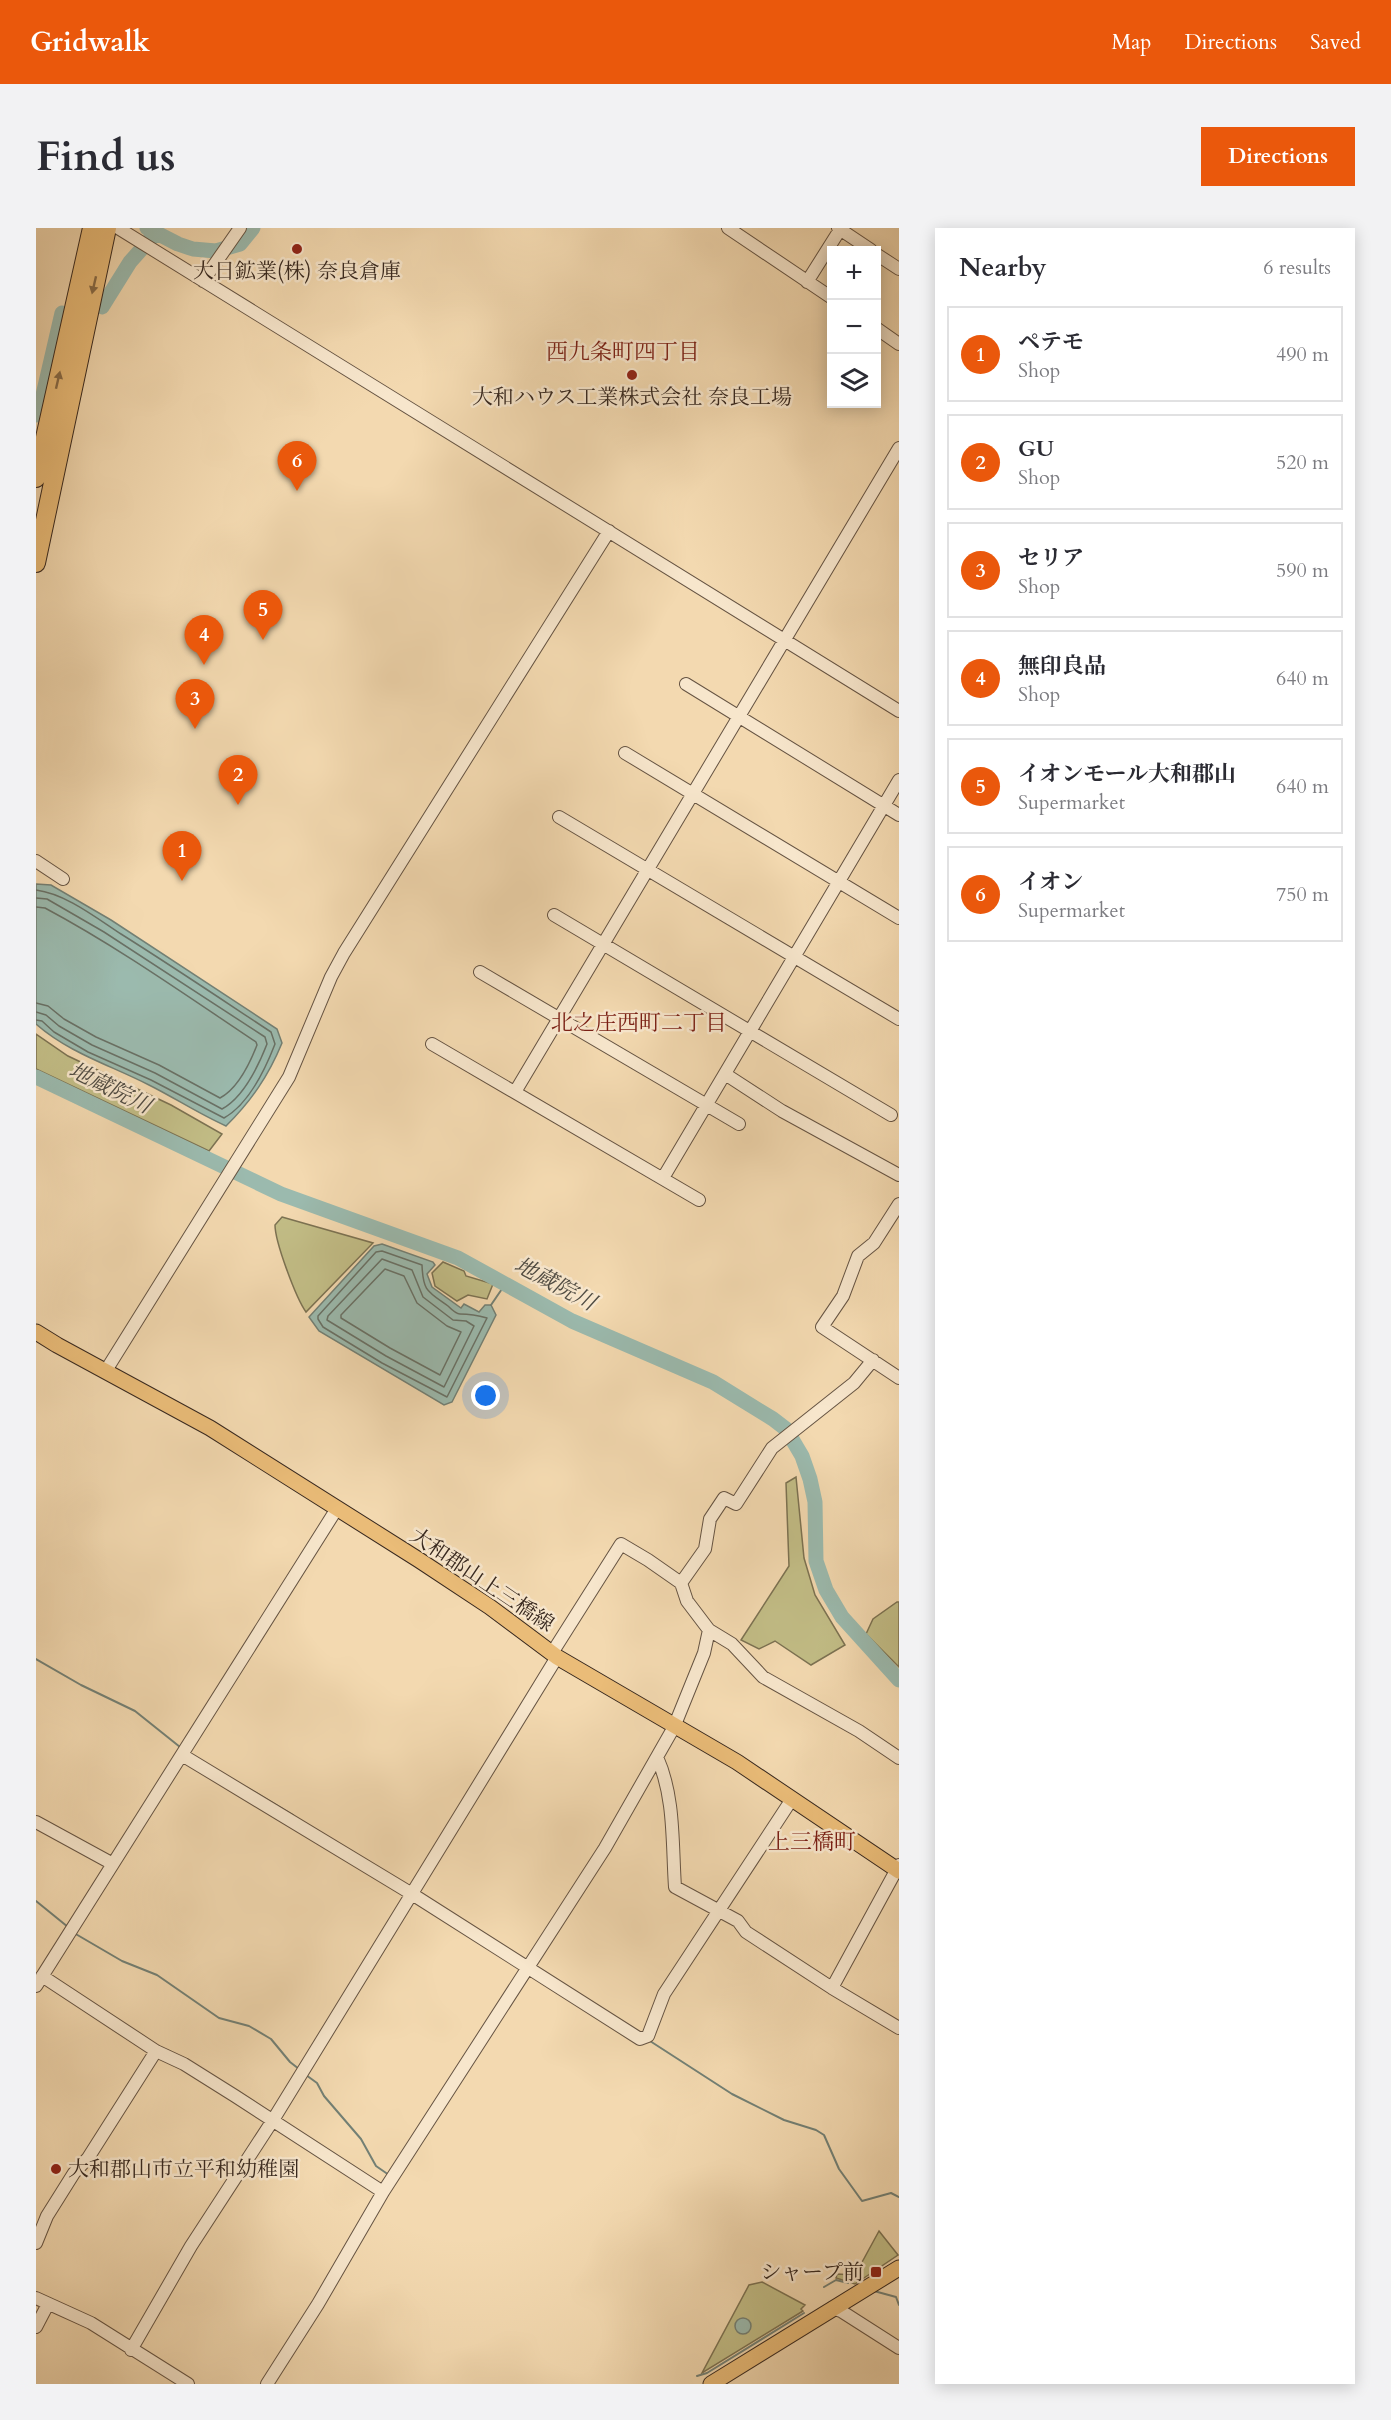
<!DOCTYPE html>
<meta charset="utf-8">
<style>
:root{--surface:#fff;--page:#f2f2f3;--text:#2b2b33;--muted:#7c7c81;--line:#e1e1e2;--accent:#ea580c}
body{margin:0;font-family:Cardo,"Noto Serif JP",serif;background:var(--page);color:var(--text)}
.controls{position:absolute;right:18px;top:18px;display:grid;overflow:hidden;border-radius:0px;box-shadow:0 3px 15px #0003}
.controls button{width:54px;height:54px;display:grid;place-items:center;padding:0;border:0;border-bottom:2px solid var(--line);background:var(--surface);color:var(--text);font:30px sans-serif}
.you{position:absolute;left:450px;top:1168px;width:21px;height:21px;margin:-15px;border:4px solid #fff;border-radius:50%;background:#1a73e8;box-shadow:0 0 0 9px #1a73e833}
.badge{display:grid;place-items:center;width:39px;height:39px;border-radius:50%;background:var(--accent);color:#fff;font-size:20px;font-weight:700}
.pin{position:absolute;translate:-50% -50px;filter:drop-shadow(0 2px 3px #0008)}
.pin::after{content:'';position:absolute;top:32px;width:21px;height:18px;background:inherit;clip-path:polygon(0 0,100% 0,50% 100%)}
.list{margin:0;padding:0;list-style:none}
h2{display:flex;justify-content:space-between;align-items:center;height:78px;margin:0;padding:0 24px;font-size:26px}
h2 small{font-size:20px;font-weight:400;color:var(--muted)}
.list li{display:grid;grid-template-columns:39px 1fr auto;gap:18px;align-items:center;box-sizing:border-box;height:96px;margin:0 12px 12px;padding:0 12px;border:2px solid var(--line);border-radius:0px}
.list b{display:block;font-size:22px;white-space:nowrap}
.list p{margin:0;font-size:20px;white-space:nowrap;color:var(--muted)}
.list em{font-size:20px;font-style:normal;color:var(--muted)}
.icon{flex:none;width:33px;height:33px;fill:none;stroke:currentColor;stroke-width:2;stroke-linecap:round;stroke-linejoin:round}
.map{position:relative;flex:none;width:863px;height:2156px;overflow:hidden;border-radius:0px}
header{display:flex;align-items:center;gap:36px;box-sizing:border-box;height:84px;padding:0 30px;background:var(--accent);color:#fff}
header strong{font-size:28px}
nav{display:flex;gap:33px;margin-inline-start:auto;font-size:21px}
.intro{display:flex;align-items:center;justify-content:space-between;box-sizing:border-box;height:144px;padding:0 36px}
h1{margin:0;font-size:42px}
.button{padding:15px 27px;border-radius:0px;background:var(--accent);color:#fff;font-size:21px;font-weight:700}
main{display:flex;gap:36px;padding:0 36px}
aside{flex:1;background:var(--surface);border-radius:0px;box-shadow:0 3px 15px #0003}
.map>svg:first-child{display:block}
.green{fill:#c2bd86;stroke:#7c7252;stroke-width:1.5}
.water{fill:#9bbaae;stroke:#738075;stroke-width:1.5}
.lines{fill:none;stroke-linecap:round;stroke-linejoin:round}
.shore{stroke:#697166;stroke-width:1.5}
.stream{stroke:#738075;stroke-width:2}
.river{stroke:#9bbaae;stroke-width:15}
.minor-casing{stroke:#665443;stroke-width:14}
.major-casing{stroke:#37281f;stroke-width:17}
.highway-casing{stroke:#37281f;stroke-width:20}
.minor{stroke:#f7e6cc;stroke-width:12}
.major{stroke:#eabc78;stroke-width:15}
.highway{stroke:#eabc78;stroke-width:18}
.oneway{fill:#886b47}
.poi-dot{fill:#8f2418;stroke:#f7e6cc;stroke-width:2}
.labels{text-anchor:middle;dominant-baseline:central;stroke-width:5;stroke-linejoin:round;paint-order:stroke}
.poi-label{font-size:21px;fill:#37281f;stroke:#f7e6cc}
.street-label{font-size:21px;fill:#37281f;stroke:#f7e6cc}
.neighbourhood-label{font-size:22px;fill:#7a1f14;stroke:#f7e6cc}
.water-label{font-size:22px;font-style:italic;fill:#504c43;stroke:#f7e6cc}
</style>
<header>
<strong>Gridwalk</strong>
<nav><a>Map</a><a>Directions</a><a>Saved</a></nav>
</header>
<div class="intro"><h1>Find us</h1><a class="button">Directions</a></div>
<main>
<div class="map">
<svg width="863" height="2156" viewBox="0 0 863 2156">
<rect width="100%" height="100%" fill="#f3d9b0"/>
<filter id="stains"><feTurbulence type="fractalNoise" baseFrequency=".00333" numOctaves="4"/><feColorMatrix values="0 0 0 0 .2 0 0 0 0 .09 0 0 0 0 .02 0 0 0 .5 -.17"/></filter>
<radialGradient id="worn" r=".72"><stop offset=".6" stop-color="#630" stop-opacity="0"/><stop offset="1" stop-color="#630" stop-opacity=".3"/></radialGradient>
<path class="green" d="M0,806l32,22 103,49 51,29 -13,17 -173,-82z
M246,989l91,26 -67,69c-10,-14 -31,-70 -31,-87z
M407,1034l21,9 2,5 27,8 -6,15 -19,-4 -11,6 -22,-15 -3,-13z
M760,1249l8,81 11,37 30,50 -34,20 -36,-24 -16,8 -18,-9 48,-74 -3,-83z
M861,1374h2v65l-33,-33 7,-15z
M843,2003l19,24 -43,29 -19,-6 1,-4 18,1z
M726,2054l43,23 -4,4 2,2 -101,62 47,-88z"/>
<path class="water" d="M0,656l15,1 60,35 166,109 5,14c-14,34 -31,58 -56,83 -27,-12 -51,-28 -77,-41 -39,-20 -80,-32 -113,-61z
M346,1016l51,18 2,3 -8,9 5,13 29,21 3,-4 15,8 6,-7h6l5,10 -44,87 -8,3 -125,-74 -10,-14 65,-71z
M699 2098a8 8 0 1 1 16 0a8 8 0 1 1-16 0Z"/>
<g class="lines">
<path class="shore" d="M0,662c30,4 59,27 85,44 51,32 100,65 150,98l4,12c-10,26 -26,60 -51,74l-73,-38 -63,-28 -34,-20 -12,-11 -6,-1
M0,670l11,1 57,33 161,105 2,7c-9,23 -23,53 -45,65l-67,-36 -63,-28 -33,-19 -13,-11 -10,-3
M0,679l9,1c73,39 142,88 211,134l1,3c-7,18 -20,44 -37,53l-61,-33 -63,-28 -32,-18 -16,-13 -12,-3
M346,1023l40,14c1,26 5,26 26,41 3,3 8,8 12,8 7,0 20,2 27,4l-40,79 -65,-34 -59,-36 -5,-8v-3l58,-64z
M346,1031l30,11 11,27 30,23 13,1 8,5 -30,61 -58,-31 -59,-36 1,-4z
M349,1041l19,7 13,27 30,23 14,6 -21,43 -50,-27 -49,-30v-3z"/>
<path class="stream" d="M455,1077l15,-22
M0,1431l45,26 54,26 45,36
M210,1559l47,28
M0,1673l32,26
M38,1705l48,28 35,14 62,43 30,8 22,13 19,23 9,7
M614,1813l82,53 52,26 32,10 8,5 15,34 23,32 29,-8 8,4
M270,1847l11,8 7,13 37,43 15,27 13,9
M788,2059l12,-7 12,3
M838,2063l22,6 3,8
M661,2148l10,-3 97,-60"/>
<path class="river" d="M111,0l31,16 15,5 23,2 24,-7 13,-16
M66,79l28,-45 24,-27
M0,187l4,-7 22,-95
M0,849l245,117 177,64 114,63 141,61 60,37 13,10 16,27 8,23 5,23 1,59 10,29 16,27 57,63"/>
<g class="minor-casing">
<path id="minor" d="M82,0l781,483
M692,0l104,70
M802,0l33,22
M840,26l23,15
M167,53l37,-53
M771,54l34,-54
M840,100l23,16
M650,456l213,131
M589,525l274,165
M523,589l340,202
M0,633l27,18
M518,687l337,200
M444,744l259,152
M396,816l267,156
M689,846l57,37 117,64
M479,864l384,-644
M627,950l236,-398
M863,976l-25,39 -16,13 -15,40 -21,31 77,51
M69,1144l184,-295 42,-100 13,-24 265,-422
M645,1355l24,-34 5,-30 14,-21 12,6 36,-56 82,-65 19,-23
M516,1425l69,-109 27,16 33,23 6,18 22,29 23,14 31,33 96,54 40,27
M146,1527l230,139 228,145 8,-3 16,-42 128,-195
M621,1529c18,40 15,87 18,130l63,34 8,11 86,56 67,40
M0,1594l77,42
M6,1748l114,75 28,13 51,32 148,96
M0,1758l300,-476
M796,1760l67,-123
M0,2015l11,-27 27,-43 14,-15 68,-107
M0,2070l55,25 97,61
M796,2080l9,3 58,37
M0,2099l12,-23
M95,2122l60,-104 82,-126 284,-463
M231,2156l51,-80 65,-112 222,-344 69,-121 30,-74 5,-23"/>
</g>
<g class="major-casing">
<path id="major" d="M0,1104l21,13 153,83 209,132 71,47 67,50 180,105 162,109
M675,2156l188,-116"/>
</g>
<g class="highway-casing">
<path id="highway" d="M0,250l56,-250
M0,335l71,-335"/>
</g>
<use href="#minor" class="minor"/>
<use href="#major" class="major"/>
<use href="#highway" class="highway"/>
</g>
<defs><path id="oneway-solid" d="M-6-.8H1V-3.2L6.5 0L1 3.2V.8H-6Z" transform="scale(1.5)"/></defs>
<g class="oneway">
<use href="#oneway-solid" transform="translate(58 57) rotate(103)"/>
<use href="#oneway-solid" transform="translate(22 152) rotate(-77)"/>
</g>
<g class="poi-dot">
<circle cx="261" cy="21" r="6"/>
<circle cx="596" cy="147" r="6"/>
<circle cx="20" cy="1941" r="6"/>
<rect x="834" y="2038" width="12" height="12" rx="3"/>
</g>
<g class="labels">
<g class="poi-label">
<text x="261" y="43">大日鉱業(株) 奈良倉庫</text>
<text x="596" y="169">大和ハウス工業株式会社 奈良工場</text>
<text x="32" y="1941" text-anchor="start">大和郡山市立平和幼稚園</text>
<text x="828" y="2044" text-anchor="end">シャープ前</text>
</g>
<g class="street-label">
<text transform="translate(446 1352) rotate(34)">大和郡山上三橋線</text>
</g>
<g class="neighbourhood-label">
<text x="587" y="124">西九条町四丁目</text>
<text x="603" y="795">北之庄西町二丁目</text>
<text x="776" y="1614">上三橋町</text>
</g>
<g class="water-label">
<text transform="translate(74 860) rotate(26)">地蔵院川</text>
<text transform="translate(519 1056) rotate(28)">地蔵院川</text>
</g>
</g>
<rect width="100%" height="100%" filter="url(#stains)"/>
<rect width="100%" height="100%" fill="url(#worn)"/>
</svg>
<div class="controls">
<button>+</button>
<button>−</button>
<button><svg class="icon" aria-label="layers" viewBox="0 0 24 24"><path d="M12 4l9 5-9 5-9-5zM3 14l9 5 9-5"/></svg></button>
</div>
<div class="you"></div>
<div class="pin badge" style="left:146px;top:653px">1</div>
<div class="pin badge" style="left:202px;top:577px">2</div>
<div class="pin badge" style="left:159px;top:501px">3</div>
<div class="pin badge" style="left:168px;top:437px">4</div>
<div class="pin badge" style="left:227px;top:412px">5</div>
<div class="pin badge" style="left:261px;top:263px">6</div>
</div>
<aside>
<h2>Nearby<small>6 results</small></h2>
<ul class="list">
<li><span class="badge">1</span><div><b>ペテモ</b><p>Shop</p></div><em>490 m</em></li>
<li><span class="badge">2</span><div><b>GU</b><p>Shop</p></div><em>520 m</em></li>
<li><span class="badge">3</span><div><b>セリア</b><p>Shop</p></div><em>590 m</em></li>
<li><span class="badge">4</span><div><b>無印良品</b><p>Shop</p></div><em>640 m</em></li>
<li><span class="badge">5</span><div><b>イオンモール大和郡山</b><p>Supermarket</p></div><em>640 m</em></li>
<li><span class="badge">6</span><div><b>イオン</b><p>Supermarket</p></div><em>750 m</em></li>
</ul>
</aside>
</main>
